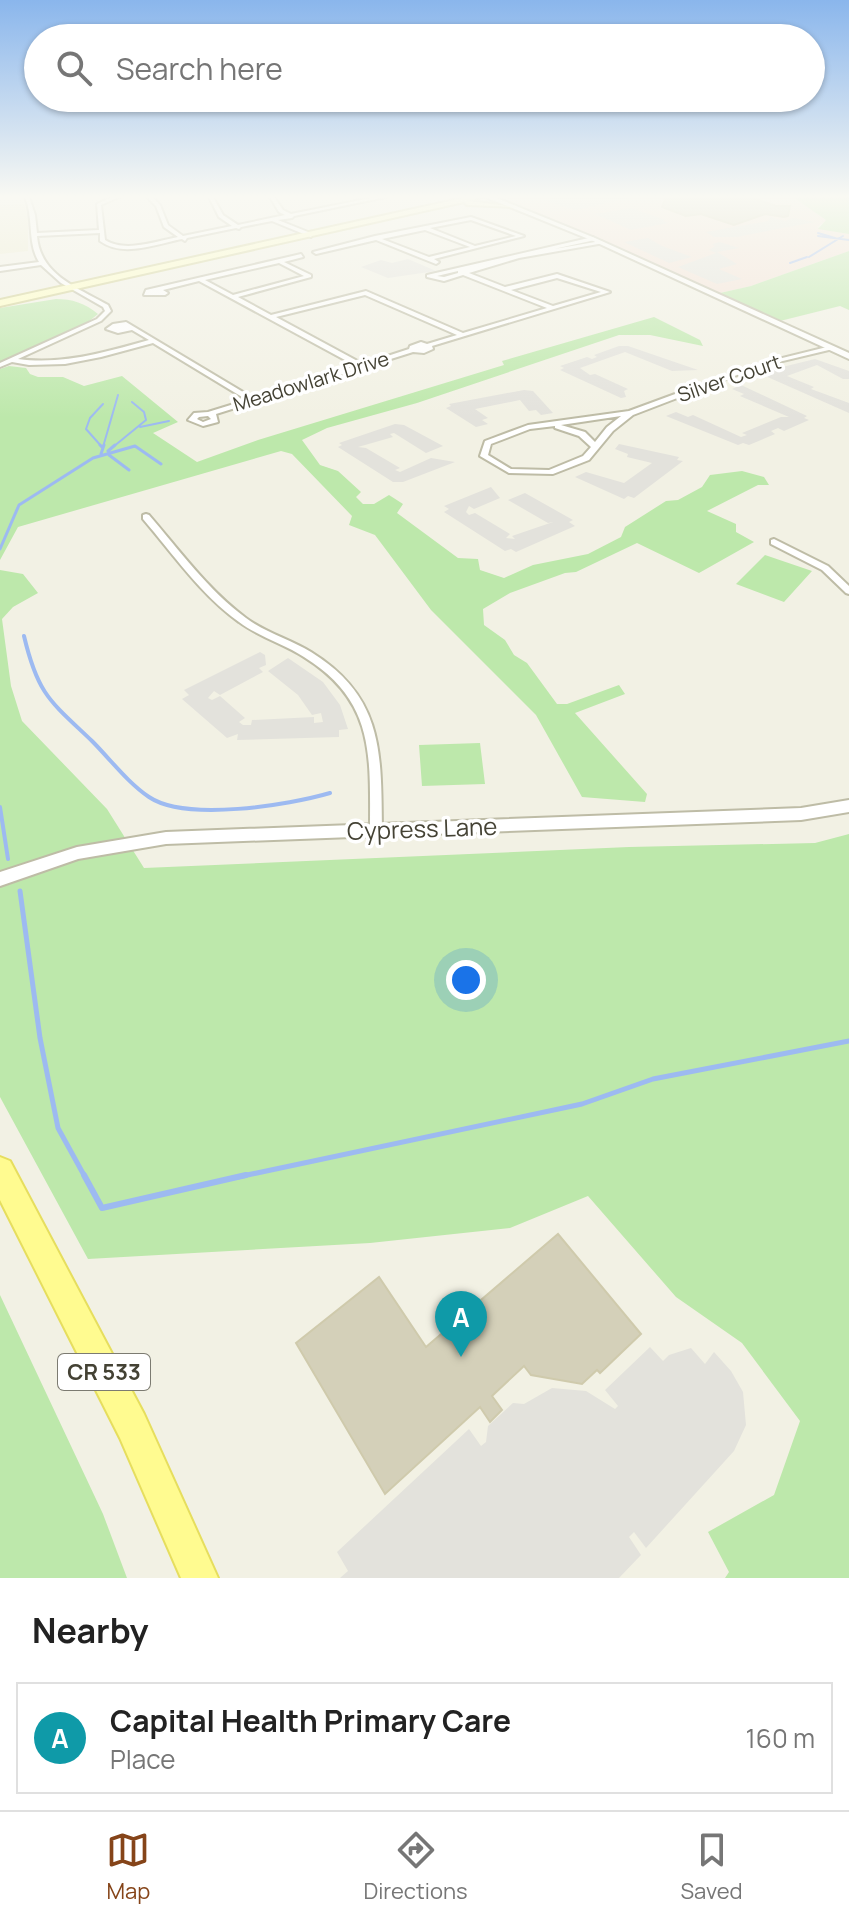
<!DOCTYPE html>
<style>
:root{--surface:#fff;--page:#f2f2f2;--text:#222;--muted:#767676;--line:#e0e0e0;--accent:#854419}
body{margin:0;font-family:Manrope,sans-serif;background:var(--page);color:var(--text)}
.you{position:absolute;left:466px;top:980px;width:28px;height:28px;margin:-20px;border:6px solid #fff;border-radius:50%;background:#1a73e8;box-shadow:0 0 0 12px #1a73e833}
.badge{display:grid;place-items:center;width:52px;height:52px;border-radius:50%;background:var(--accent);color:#fff;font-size:26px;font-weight:700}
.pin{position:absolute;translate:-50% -66px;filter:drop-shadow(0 2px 4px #0008)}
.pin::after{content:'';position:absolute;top:42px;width:28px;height:24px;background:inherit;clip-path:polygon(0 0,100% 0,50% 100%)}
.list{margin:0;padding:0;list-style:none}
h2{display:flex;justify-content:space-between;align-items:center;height:104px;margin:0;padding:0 32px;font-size:34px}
h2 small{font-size:26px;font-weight:400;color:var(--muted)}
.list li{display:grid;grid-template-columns:52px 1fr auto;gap:24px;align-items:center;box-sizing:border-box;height:112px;margin:0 16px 16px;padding:0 16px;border:2px solid var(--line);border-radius:0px}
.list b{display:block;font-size:30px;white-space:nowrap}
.list p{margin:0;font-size:26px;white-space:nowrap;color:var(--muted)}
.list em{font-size:26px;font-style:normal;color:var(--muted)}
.icon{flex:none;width:44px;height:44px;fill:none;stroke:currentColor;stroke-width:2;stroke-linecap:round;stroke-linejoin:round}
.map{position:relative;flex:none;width:849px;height:1578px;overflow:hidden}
.search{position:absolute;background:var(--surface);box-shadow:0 2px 6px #0004;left:24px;right:24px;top:24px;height:88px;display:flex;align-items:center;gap:20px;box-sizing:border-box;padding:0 28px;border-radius:44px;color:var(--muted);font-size:30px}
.sheet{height:232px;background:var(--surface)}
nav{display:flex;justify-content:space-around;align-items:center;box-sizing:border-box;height:112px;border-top:2px solid var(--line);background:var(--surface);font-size:22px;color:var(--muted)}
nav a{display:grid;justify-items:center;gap:4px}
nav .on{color:var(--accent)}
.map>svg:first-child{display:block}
.education{fill:#ecebcd}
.medical{fill:#f4e1d6}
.green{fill:#bde8ab}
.parking{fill:#e3e2dc}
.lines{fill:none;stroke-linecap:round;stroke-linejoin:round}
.stream-far4{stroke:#9dbaf1;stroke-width:2}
.stream-far3{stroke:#9dbaf1;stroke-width:3}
.stream-far2{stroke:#9dbaf1;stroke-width:4}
.stream-far1{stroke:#9dbaf1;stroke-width:5}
.stream{stroke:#9dbaf1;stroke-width:6}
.building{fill:#d4d0b9;stroke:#cfcaac;stroke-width:2}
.minor-casing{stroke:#bebca6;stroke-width:4}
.tertiary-casing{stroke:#bebca6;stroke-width:4}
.secondary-casing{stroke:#d0cf90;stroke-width:4}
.primary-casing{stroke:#e6de5e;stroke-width:4}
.minor{fill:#fff;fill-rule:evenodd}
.tertiary{fill:#fff;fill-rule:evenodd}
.secondary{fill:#ffffc1;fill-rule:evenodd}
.primary{fill:#fffb90;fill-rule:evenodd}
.labels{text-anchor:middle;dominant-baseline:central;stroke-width:7;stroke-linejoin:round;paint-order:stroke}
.far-street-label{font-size:20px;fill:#444234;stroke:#fff}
.shield{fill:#fff;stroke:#7c7b71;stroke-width:2}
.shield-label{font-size:22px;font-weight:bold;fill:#444234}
.street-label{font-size:24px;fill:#444234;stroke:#fff}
</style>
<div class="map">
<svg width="849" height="1578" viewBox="0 0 849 1578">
<rect width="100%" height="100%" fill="#f2f1e4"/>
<path class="education" d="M24,204l4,15v32l-28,3v-49z"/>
<path class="medical" d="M509,197h284l34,23 -10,7 32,7v17l-98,35 -31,7 -206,-89 -6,-4z"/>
<path class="green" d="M793,197h56v37l-31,-5 8,-9z
M849,251v59l-9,-4 -60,15 -60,-28 31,-7z
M56,299c16,0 29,4 42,15l-10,8 -88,40v-54z
M654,317l46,23 3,6 -53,-11h-31l-202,68 -90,25 -25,12 18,25 18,6 23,21 -5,5 7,7h11l15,-9 14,9 -6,9 61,45 20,1 2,11 24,8 29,-13 55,-11 33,-17 4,-10 41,-26 12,-1 24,-13 8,-12 32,-4 22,6 5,8h-11l-51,26 29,13v8l18,10 -55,31 -62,-30 -61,29 -11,1 -55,20 -27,16 1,16 21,15 9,15 13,8 30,41h10l52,-19 6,9 -50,19 72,81 -2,8 -63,-5 -46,-82 -105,-105 -56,-75 -26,-10 3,-9 -60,-62 -11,-3 -263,76 -18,33v-191l9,-3 17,2 4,6 8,3h25l21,9 38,-10 56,46 -25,11 44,29 61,-22 246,-75 -2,-4z
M765,555l47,16 -28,31 -48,-18z
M0,570l23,4 15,19 -25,14 -11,12 9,67 11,35 85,88 37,59 485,-21 186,-4 34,-9v744h-124l4,-6 -21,-40 66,-37 26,-74 -58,-78 -66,-46 -88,-101 -78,32 -140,15 -282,16 -88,-162z
M480,743l5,41 -63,2 -3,-41z
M0,1295l103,219 24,64h-127z"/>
<path class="parking" d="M556,197h77l-57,13 -31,-9z
M632,208l33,12 -2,1 5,2 -37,7 -36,-16z
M770,217l15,4 8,-3 22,4 -79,15h-22l-8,-5 62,-11z
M648,238l14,8 30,11 -23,6 -45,-21z
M720,242l19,6 -22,4 20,12 -18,5 23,10 -25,5 -39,-17 38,-14 -7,-3 6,-4 -3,-2z
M408,259l28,12 -48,7 -27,-11 20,-7 11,3z
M619,346h9l70,24 -26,1 -47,-19 -45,16 10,7 5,-1 33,15 -4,2 2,6 -5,1 -61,-28 4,-2 -4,-2 27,-9 5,2 5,-2 -3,-2z
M815,359l34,12v8h-6l-26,-14 -30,11 27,11 -3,2 38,14v10l-86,-38 3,-1 -4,-2z
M741,385l66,31 -3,2 5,2 -25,11 -6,-3 -7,3 4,3 -26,11 -6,-2 -5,2 -72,-29 10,-4 12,5 5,-2 48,22 6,-2 -5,-2 39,-16h8l-49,-21 4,-2 -12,-5z
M524,390l9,1 20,22 -12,2 -5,-5 -7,1 -9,-11 -45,9 13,9 -6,2 6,4 -12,3 -30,-19 5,-2 -2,-2z
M395,424l9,1 39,21 -17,7 -32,-20 -4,1 3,3 -35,10 8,1 34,20 -5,2 5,2 31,-14 24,4 -52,20h-10l-55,-35 4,-2 -3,-2z
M619,444l60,13 -2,3 6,1 -49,37 -6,-2 -4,3 -49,-22 11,-5 38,11 28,-20 -25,-6 1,-3 -13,-5z
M491,487l9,11 -26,11 -5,-3 -3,6 3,3 6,-2 35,21 -4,4 9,1 -3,-3 41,-14 -5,1 -40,-23 17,-7 48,27 -4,2 6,4 -59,26 -5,-3 -6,2 -61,-39 5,-3 -5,-3z
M260,652l5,3 1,10 -7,3 4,4 -43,23 -6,-4 -6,7 4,2 8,-4 25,22 -6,4 4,3h8l1,-5 62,-3v6l9,-1 -2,-9 -9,2 -14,-20 -30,-24 20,-13 35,24 17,23 8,24 -9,1v7l-102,3 1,-6 -11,4 -45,-39 7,-4 -5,-5z
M650,1347l13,14 6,-6 22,-7 14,16 9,-12 17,19 12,21 3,33 -12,26 -88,97 -12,-16 -5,5 12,18 -22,23h-279l8,-7 -11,-19 132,-123 12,17 5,-4 2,-16 25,-23 11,1 28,-16 34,3 29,18 3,-3 -13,-16z"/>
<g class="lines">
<path class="stream-far4" d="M818,233l17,5
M818,236l31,4
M809,257l34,-21
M790,263l17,-6
M140,427l29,-6
M102,447l-16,-18 4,-11 13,-14
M103,447l15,-52
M113,447l33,-27 -2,-8 -12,-10
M132,447h4"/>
<path class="stream-far3" d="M100,445l3,3
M108,451l7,-6
M101,454l3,-9
M109,455l20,15
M0,549l19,-44 74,-47 42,-12 26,18"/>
<path class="stream-far2" d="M24,636c14,59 26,65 68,105 18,18 36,42 57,56 37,25 140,8 181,-4
M0,807l8,52"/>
<path class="stream-far1" d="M20,891l20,147 18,90 27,49
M238,1177l344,-73 71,-25 196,-38"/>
<path class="stream" d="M84,1175l18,33 144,-33"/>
</g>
<path class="building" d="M666,197h84l26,9h14l-2,10 -4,1 -19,-3 -31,11 -33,-11 -15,2 -24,-9z
M558,1234l83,100 -41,39 -3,-3 -15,14 -51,-9 -7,-9 -32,30 10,14 -12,12 -10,-15 -95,87 -89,-151 83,-66 47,70z"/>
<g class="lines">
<g class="minor-casing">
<path id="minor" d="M25,197h4l6,18 2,18 62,-3 -2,-26 15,-7h7l-18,8 4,35c21,13 51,1 73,-3l-14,-10 -8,-21 -9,-9h5l8,8 8,20 15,11 49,-10 -13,-9 -10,-20h4l10,18 15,10 47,-10 -6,-3 -9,-15h4l9,13 8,4 85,-17h10l-92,19 -2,2 -14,2 35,14 -2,3 -39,-16 -31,6 -2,2 -3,-1 -49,10 -2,3 -3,-2c-26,5 -59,19 -82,2v-8l-63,3c3,39 41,52 71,69l3,6 -10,10 -83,38c45,6 88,-7 131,-19l-17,-10 -14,3 -12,-4 7,-5 13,-2 127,76 103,-32 -157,-85 -36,9 5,3 -3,2h-21l2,-5 155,-36 2,3 -19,5 27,13v2l-73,20 33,18 95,-24 97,42 84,-25 -84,-33 -19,6 -17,-4v-2l166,-38 2,3 -41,9 47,-8 3,2 -85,15 -50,15 36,14 52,-13 53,18 -178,54 1,3 -9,4 -11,-1 -197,62 2,8 -15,4 -15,-6 6,-7 14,-1 39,-12 -94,-57 -52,14 -36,7 -36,1 -17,-3 -12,5v-4l97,-44 8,-8 -2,-4 -42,-24 -20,-18 -41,6v-4l39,-5c-12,-19 -5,-44 -14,-65zM279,263l25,13 -71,19 -28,-15zM458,271v2l-14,4 -7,-1zM557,278l44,14 -48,14 -42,-16zM365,295l92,40 -30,9 -6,-2 -11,4 -1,3 -46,15 -87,-47zM208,416l3,3 -8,3 -6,-3 2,-2z
M471,217l53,19 -90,23 5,3 -3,2 -60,-24 -60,14 -3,-2 62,-16zM471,220l45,16 -41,10 -45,-18zM425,230l45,17 -41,10 -47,-18z
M831,346l3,2 -1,1 -75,18 -125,48 -20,16 -24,29 -36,14 -44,-1 -29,-17 5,-15 43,-16 101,-14 125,-46zM621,416l-14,11 -12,15 -10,-10 -24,-7zM555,426v2l24,8 12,11 -8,9 -34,14 -38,-1 -23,-14 3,-11 39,-15z
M146,514l3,1c31,36 59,75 97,103 20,15 44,21 65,34 73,45 70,101 71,178l-2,3h-8l-2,-3c0,-75 5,-129 -66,-173 -20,-13 -45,-20 -65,-35 -38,-27 -66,-68 -96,-103v-4z
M774,539l54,27 21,20v8l-3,-1 -24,-23 -51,-26v-4z"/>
</g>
<g class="tertiary-casing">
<path id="tertiary" d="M485,197h9l101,41 254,115v6l-258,-119z
M849,800v12l-48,8 -635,24 -88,15 -78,27v-14l77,-25 89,-15 635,-24z"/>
</g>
<g class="secondary-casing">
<path id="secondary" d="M468,197h13l-12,4 46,6 -48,-2 -3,-3 -464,104v-6z"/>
</g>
<g class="primary-casing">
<path id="primary" d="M0,1157l10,4 134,253 74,164h-37l-61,-140 -120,-238z"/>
</g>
<use href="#minor" class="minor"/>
<use href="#tertiary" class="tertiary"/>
<use href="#secondary" class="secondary"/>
<use href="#primary" class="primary"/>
</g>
<linearGradient id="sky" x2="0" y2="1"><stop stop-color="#8ab6ec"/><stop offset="0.47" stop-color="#f9f9f3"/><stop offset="1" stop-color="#f9f9f3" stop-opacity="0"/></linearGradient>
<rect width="849" height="418" fill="url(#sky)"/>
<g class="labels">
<g class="far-street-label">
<text transform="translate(729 378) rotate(-19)">Silver Court</text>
<text transform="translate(311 381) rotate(-17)">Meadowlark Drive</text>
</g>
<rect class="shield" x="58" y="1354" width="92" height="36" rx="6"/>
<g class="shield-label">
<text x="104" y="1372">CR 533</text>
</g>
<g class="street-label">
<text transform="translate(422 828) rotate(-2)">Cypress Lane</text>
</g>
</g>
</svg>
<div class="you"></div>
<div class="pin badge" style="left:461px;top:1357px;background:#0f9aa8">A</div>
<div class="search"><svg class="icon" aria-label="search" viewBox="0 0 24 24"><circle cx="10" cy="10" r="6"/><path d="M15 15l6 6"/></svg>Search here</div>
</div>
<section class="sheet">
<h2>Nearby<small></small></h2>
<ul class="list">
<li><span class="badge" style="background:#0f9aa8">A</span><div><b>Capital Health Primary Care</b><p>Place</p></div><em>160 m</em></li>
</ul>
</section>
<nav>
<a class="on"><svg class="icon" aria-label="map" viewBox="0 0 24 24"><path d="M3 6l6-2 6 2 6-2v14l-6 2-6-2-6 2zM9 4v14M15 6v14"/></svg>Map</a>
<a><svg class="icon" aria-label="directions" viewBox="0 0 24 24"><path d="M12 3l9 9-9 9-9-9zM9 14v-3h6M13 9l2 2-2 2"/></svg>Directions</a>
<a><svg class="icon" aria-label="saved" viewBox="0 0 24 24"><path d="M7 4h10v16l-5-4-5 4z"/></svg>Saved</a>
</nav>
